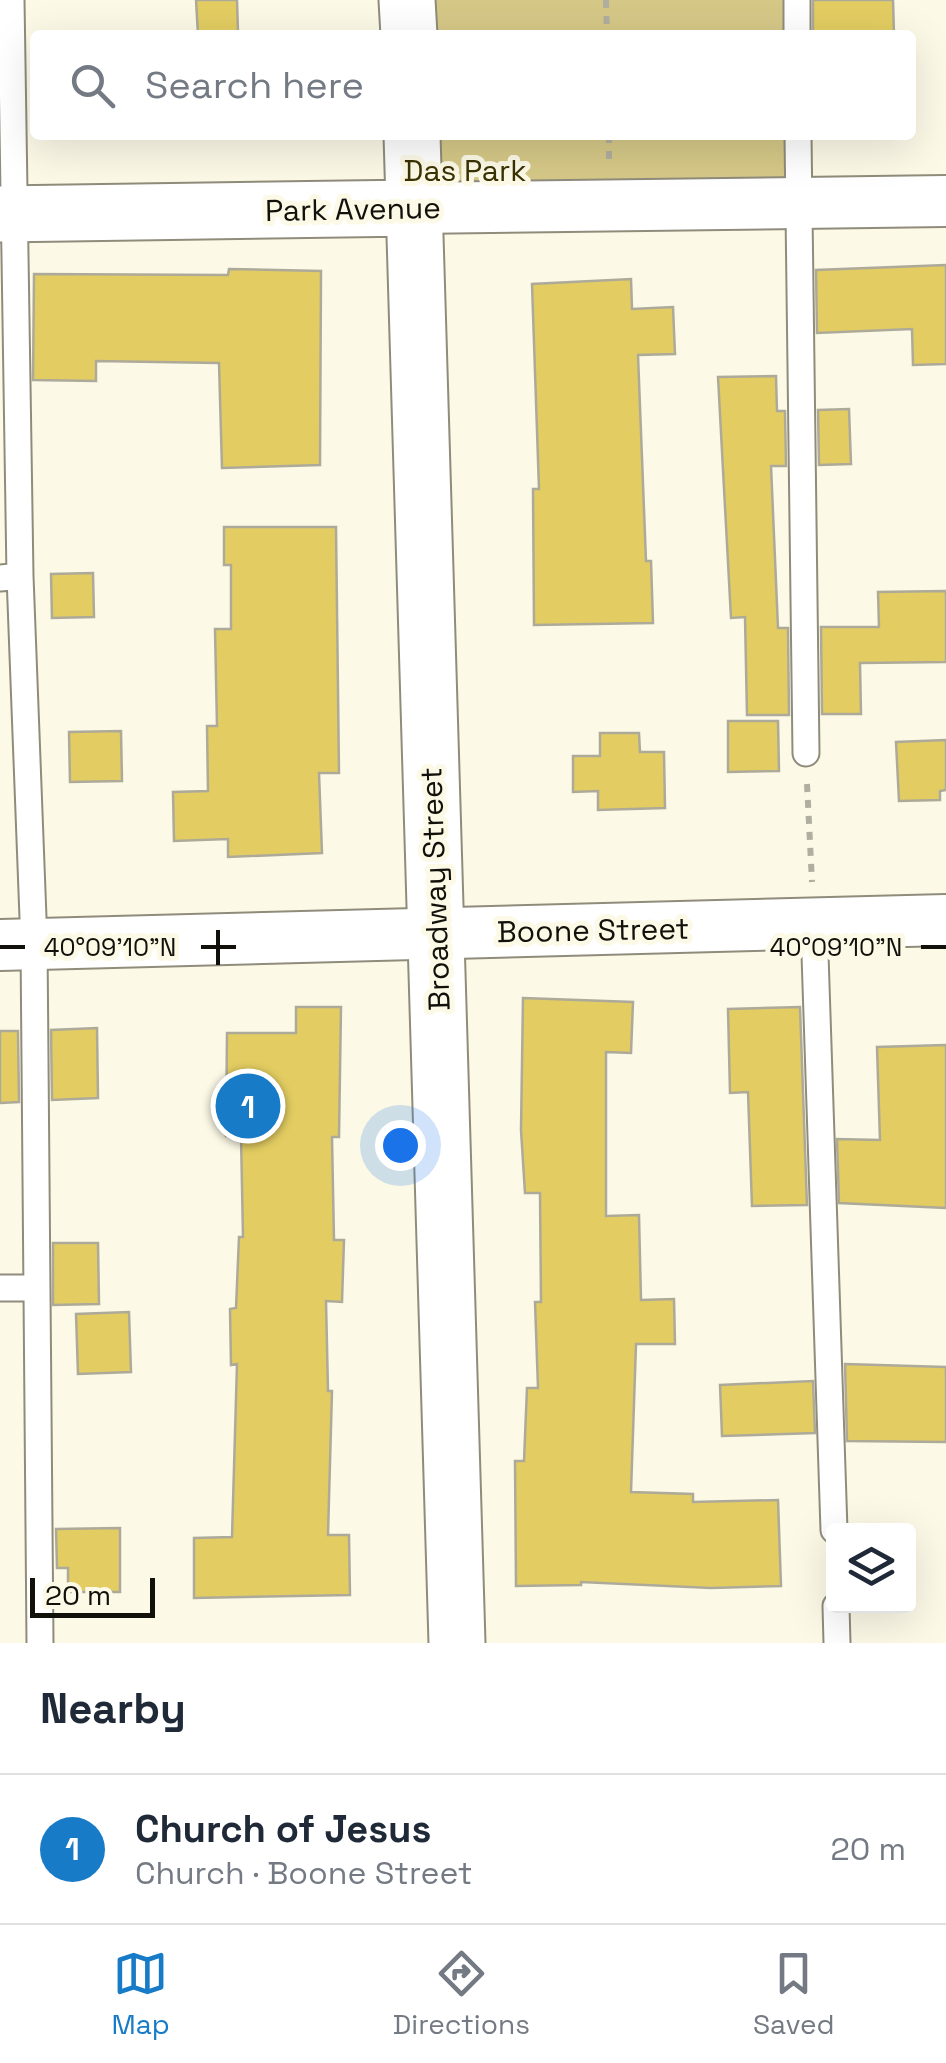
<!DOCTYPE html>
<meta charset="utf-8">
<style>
:root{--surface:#fff;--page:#f2f2f3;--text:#1f2937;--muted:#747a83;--line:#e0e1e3;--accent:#177bc7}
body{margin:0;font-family:"Space Grotesk",sans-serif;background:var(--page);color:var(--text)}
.controls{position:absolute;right:30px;bottom:30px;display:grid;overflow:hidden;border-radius:10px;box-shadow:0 10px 40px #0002}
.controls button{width:90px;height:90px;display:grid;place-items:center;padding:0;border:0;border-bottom:2px solid var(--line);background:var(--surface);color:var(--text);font:50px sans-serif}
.scale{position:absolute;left:30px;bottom:25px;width:125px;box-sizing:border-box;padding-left:10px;border:5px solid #11100a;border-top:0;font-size:28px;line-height:35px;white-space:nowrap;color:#11100a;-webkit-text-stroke:8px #fcf9e7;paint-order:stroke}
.you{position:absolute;left:400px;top:1145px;width:35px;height:35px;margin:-25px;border:8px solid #fff;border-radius:50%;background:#1a73e8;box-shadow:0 0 0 15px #1a73e833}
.badge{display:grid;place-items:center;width:65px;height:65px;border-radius:50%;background:var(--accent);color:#fff;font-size:32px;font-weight:700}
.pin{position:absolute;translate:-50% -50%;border:5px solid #fff;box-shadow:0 2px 10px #0006}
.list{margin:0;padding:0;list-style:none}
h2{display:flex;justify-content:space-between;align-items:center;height:130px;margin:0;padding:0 40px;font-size:42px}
h2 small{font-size:32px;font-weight:400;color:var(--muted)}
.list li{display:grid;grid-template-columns:65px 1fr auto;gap:30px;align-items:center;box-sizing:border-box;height:150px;padding:0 40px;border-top:2px solid var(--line)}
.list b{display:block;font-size:38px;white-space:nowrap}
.list p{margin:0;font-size:32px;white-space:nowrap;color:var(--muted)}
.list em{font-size:32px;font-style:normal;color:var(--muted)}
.icon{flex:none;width:55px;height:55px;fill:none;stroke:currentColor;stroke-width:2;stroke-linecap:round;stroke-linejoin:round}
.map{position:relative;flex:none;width:946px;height:1643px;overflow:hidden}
.search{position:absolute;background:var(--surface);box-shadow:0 10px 40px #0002;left:30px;right:30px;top:30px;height:110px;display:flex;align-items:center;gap:25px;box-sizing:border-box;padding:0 35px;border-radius:10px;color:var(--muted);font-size:38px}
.sheet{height:280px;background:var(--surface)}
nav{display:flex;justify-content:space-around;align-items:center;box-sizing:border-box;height:140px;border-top:2px solid var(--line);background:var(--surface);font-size:28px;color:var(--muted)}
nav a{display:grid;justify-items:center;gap:5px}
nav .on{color:var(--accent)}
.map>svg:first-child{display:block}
.green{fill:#d5c887}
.building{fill:#e3cd62;stroke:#aeaa9a;stroke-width:2.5}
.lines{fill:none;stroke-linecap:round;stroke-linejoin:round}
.service-casing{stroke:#908c7c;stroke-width:29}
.minor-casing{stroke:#908c7c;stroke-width:54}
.tertiary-casing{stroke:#908c7c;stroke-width:59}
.path{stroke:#b0ae9f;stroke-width:6;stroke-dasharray:8 8;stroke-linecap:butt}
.service{stroke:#fff;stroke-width:25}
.minor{stroke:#fff;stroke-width:50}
.tertiary{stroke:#fff;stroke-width:55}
.ticks{fill:none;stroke:#11100a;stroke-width:4}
.labels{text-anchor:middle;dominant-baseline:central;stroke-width:10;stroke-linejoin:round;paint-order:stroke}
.park-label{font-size:30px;fill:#3b3203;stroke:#fcf9e7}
.street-label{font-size:30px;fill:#11100a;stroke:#fcf9e7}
.ticks-label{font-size:25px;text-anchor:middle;fill:#11100a;stroke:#fcf9e7;stroke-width:10;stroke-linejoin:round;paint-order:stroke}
</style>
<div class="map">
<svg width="946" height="1643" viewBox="0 0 946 1643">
<rect width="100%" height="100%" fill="#fcf9e7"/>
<path class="green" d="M407,0h390v35h-388z
M412,135h386v68l-384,5z"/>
<path class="building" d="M196,0h41l1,33 -40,2z
M813,0h80l1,35h-81z
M946,265v99l-33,1 -1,-36 -95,4 -1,-63z
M229,269l92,2 -1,194 -98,3 -3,-105 -123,-2v20l-63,-1 1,-106 194,1z
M631,279l1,30 41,-2 2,47 -37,1 8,206h5l2,62 -119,2 -1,-136h6l-7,-205z
M776,376l1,35h8l1,55h-15l7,162h10l1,87h-42l-2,-98 -14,1 -13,-241z
M849,409l2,55 -32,1 -1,-55z
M224,527h112l3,246h-20l3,80 -94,4v-18l-54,2 -1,-49 35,-1 -1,-65h10l-2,-97h16v-64h-7z
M93,573l1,44 -42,1 -1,-44z
M946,591v71l-86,1 1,51h-39l-1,-87h58l-1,-35z
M728,721h50l1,50 -51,1z
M121,731l1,50 -52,1 -1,-50z
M600,733h39l1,19h24l1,56 -67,2v-19l-25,1v-36h27z
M946,740v50l-6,1v9l-41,1 -3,-59z
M523,998l110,4 -2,51 -25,-1v164l33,-1 2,85 33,-1 1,45h-39l-5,148 62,2v8l85,-2 3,86 -70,2 -130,-6v3l-65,1 -1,-125h9l3,-73h11l-3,-86h6l-1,-109h-15l-4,-63z
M296,1007h45l-2,130h-7l2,103h10l-2,62 -16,-1 2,90h4l-4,144h21l1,60 -156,3v-60l38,-1 5,-173 -6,1 -1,-56 6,-1 3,-71h4l-2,-101h-15l1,-103h69z
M800,1007l7,198 -55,1 -4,-114 -18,1 -2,-84z
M97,1028l1,70 -46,2 -1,-70z
M0,1031h18l1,71 -19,1z
M946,1045v163l-107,-5 -2,-64 43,1 -3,-93z
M53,1243h45l1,61 -46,1z
M129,1312l2,60 -53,2 -2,-60z
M845,1364l101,3v75l-99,-1z
M813,1381l2,52 -93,3 -2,-51z
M120,1528v64h-52v-24h-11l-1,-39z"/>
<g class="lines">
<g class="service-casing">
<path id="service" d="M797,0v35
M798,135l8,618
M20,576l14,368 6,699
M0,578l20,-2 -9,-576
M814,924l20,606
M0,1288h36
M836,1606l1,37"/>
</g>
<g class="minor-casing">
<path id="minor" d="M414,208l532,-7
M0,945l946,-25"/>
</g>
<g class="tertiary-casing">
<path id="tertiary" d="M407,0l2,35
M412,135l45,1508
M0,214l414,-6"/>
</g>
<path class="path" d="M606,0l1,35
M609,135v29
M807,784l5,98"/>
<use href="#service" class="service"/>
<use href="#minor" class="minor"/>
<use href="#tertiary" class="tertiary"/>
</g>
<path class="ticks" d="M218,930v35M0,947h25M201,947h35M921,947h25"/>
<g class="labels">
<g class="park-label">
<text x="465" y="170">Das Park</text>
</g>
<g class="street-label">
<text transform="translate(353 209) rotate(-1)">Park Avenue</text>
<text transform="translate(435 889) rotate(-92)">Broadway Street</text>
<text transform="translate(593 930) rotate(-1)">Boone Street</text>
</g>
</g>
<g class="ticks-label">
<text x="110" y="956">40°09'10"N</text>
<text x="836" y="956">40°09'10"N</text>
</g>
</svg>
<div class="controls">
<button><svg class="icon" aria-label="layers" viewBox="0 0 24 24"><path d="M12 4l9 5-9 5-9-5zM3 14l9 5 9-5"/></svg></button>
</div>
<div class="scale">20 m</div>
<div class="you"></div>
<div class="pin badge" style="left:248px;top:1106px">1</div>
<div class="search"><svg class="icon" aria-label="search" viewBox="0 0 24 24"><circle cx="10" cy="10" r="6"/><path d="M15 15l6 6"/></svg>Search here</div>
</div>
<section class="sheet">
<h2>Nearby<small></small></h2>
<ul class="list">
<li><span class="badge">1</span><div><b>Church of Jesus</b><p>Church · Boone Street</p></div><em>20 m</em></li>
</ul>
</section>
<nav>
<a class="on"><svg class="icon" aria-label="map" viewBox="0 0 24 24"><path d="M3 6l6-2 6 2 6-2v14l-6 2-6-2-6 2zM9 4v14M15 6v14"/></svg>Map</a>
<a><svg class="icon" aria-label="directions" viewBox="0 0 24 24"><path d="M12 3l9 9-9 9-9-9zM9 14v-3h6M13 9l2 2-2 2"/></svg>Directions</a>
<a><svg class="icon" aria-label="saved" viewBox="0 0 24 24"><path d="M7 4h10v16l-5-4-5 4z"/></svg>Saved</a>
</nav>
